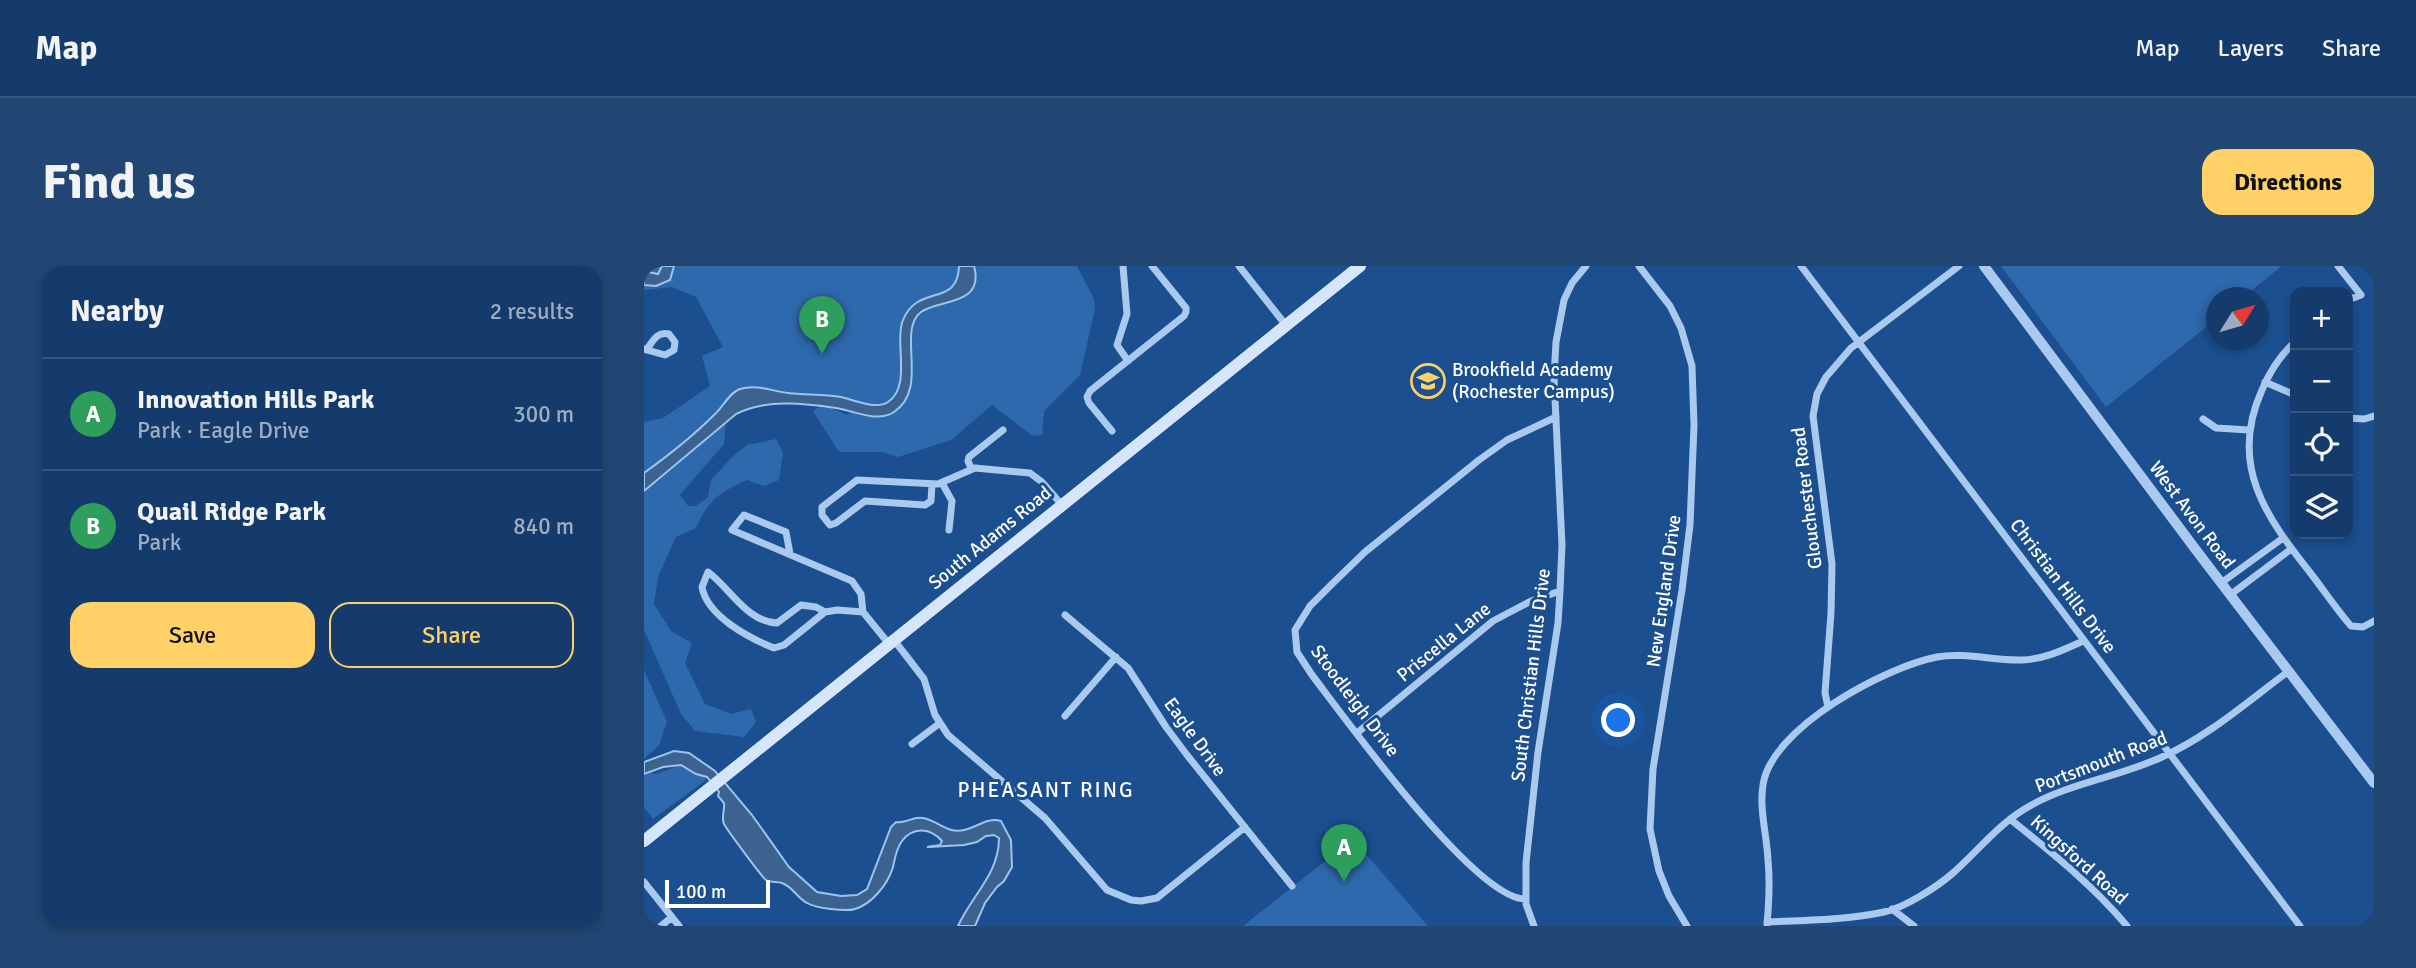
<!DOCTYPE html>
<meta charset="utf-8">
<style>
:root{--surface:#143b6b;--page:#214673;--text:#f1f3f6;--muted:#9dadc1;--line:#33557e;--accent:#ffd166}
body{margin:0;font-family:Signika,sans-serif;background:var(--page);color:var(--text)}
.controls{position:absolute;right:21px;top:21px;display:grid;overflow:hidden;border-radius:14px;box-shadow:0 4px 10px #0003}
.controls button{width:63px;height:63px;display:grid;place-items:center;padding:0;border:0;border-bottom:2px solid var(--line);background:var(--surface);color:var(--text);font:35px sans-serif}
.compass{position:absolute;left:1562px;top:21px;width:63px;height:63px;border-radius:50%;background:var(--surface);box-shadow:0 4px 10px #0003;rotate:53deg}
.scale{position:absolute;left:21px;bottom:18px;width:105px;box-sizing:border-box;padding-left:7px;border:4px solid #fff;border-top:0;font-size:19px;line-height:24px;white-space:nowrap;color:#fff;-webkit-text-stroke:5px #1b4f8f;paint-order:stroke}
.you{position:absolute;left:975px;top:455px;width:24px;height:24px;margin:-18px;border:5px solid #fff;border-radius:50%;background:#1a73e8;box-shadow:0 0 0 10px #1a73e833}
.badge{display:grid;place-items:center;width:46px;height:46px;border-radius:50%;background:var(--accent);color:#fff;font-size:23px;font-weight:700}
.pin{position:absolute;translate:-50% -58px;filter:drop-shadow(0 2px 4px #0008)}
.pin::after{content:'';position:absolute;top:37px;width:24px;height:21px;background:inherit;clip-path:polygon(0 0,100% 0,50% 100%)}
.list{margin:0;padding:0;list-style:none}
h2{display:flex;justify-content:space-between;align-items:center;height:91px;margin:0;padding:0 28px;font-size:30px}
h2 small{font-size:23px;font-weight:400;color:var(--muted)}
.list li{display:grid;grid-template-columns:46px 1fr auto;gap:21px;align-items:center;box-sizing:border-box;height:112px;padding:0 28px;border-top:2px solid var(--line)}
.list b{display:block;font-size:26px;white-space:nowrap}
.list p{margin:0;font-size:23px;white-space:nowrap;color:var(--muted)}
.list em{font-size:23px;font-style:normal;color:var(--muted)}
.actions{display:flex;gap:14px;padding:21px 28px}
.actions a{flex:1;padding:16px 0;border:2px solid var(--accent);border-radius:21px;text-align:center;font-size:24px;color:var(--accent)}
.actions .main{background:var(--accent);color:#111}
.icon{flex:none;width:38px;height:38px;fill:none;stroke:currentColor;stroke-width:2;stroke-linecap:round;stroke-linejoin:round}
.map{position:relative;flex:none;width:1730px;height:660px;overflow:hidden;border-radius:21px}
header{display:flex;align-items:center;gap:42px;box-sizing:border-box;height:98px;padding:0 35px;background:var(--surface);border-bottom:2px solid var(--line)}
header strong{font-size:33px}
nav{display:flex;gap:38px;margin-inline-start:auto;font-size:24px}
.intro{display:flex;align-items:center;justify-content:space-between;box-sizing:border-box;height:168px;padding:0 42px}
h1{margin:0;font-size:49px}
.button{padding:18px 32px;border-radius:21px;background:var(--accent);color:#111;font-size:24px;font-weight:700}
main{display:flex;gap:42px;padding:0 42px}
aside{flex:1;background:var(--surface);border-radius:21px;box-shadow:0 4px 10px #0003}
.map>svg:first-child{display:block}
.green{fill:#2e69ad}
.water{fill:#3c6290;stroke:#9cc4f0;stroke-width:2}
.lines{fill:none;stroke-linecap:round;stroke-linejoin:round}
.minor{stroke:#a9c9ee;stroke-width:7}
.tertiary{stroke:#a9c9ee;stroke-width:10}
.secondary{stroke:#d6e6fa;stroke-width:12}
.labels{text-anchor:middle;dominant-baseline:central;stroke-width:6;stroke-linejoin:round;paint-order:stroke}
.poi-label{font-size:19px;fill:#fff;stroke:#1b4f8f;text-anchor:start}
.street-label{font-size:19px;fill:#fff;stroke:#1b4f8f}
.neighbourhood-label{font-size:21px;letter-spacing:2px;fill:#fff;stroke:#1b4f8f}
</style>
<header>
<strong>Map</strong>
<nav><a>Map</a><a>Layers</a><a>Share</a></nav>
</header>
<div class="intro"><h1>Find us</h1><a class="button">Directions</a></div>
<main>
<aside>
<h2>Nearby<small>2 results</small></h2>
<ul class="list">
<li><span class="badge" style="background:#2e9e5b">A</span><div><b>Innovation Hills Park</b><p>Park · Eagle Drive</p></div><em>300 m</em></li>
<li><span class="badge" style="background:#2e9e5b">B</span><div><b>Quail Ridge Park</b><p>Park</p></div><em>840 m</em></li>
</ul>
<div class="actions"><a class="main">Save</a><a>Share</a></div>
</aside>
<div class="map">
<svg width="1730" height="660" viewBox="0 0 1730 660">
<rect width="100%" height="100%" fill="#1b4f8f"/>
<path class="green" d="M0,0h433l17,33 1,10 -15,66 -36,36 -2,24 -9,1 -41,-31 -41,35 -53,17 -16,-5h-43l-26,-41 10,-7 24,11 8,-6 -5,-9 -123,5 -3,39 -44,51 8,11h8l12,-9 3,-17 20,-22 16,-13 29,-6 7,14 -4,27 -15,6 -17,-6c-28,13 -38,19 -51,48l-20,9 -18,40 -4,27 17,27 21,12 -7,20 20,41 26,10 20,-5 5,13 -12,15 -49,-6 -14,-17 -37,-84v-208l19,-4 47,-32 -8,-30 21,-9 -27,-50 -24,-10 -28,3z
M1357,0h281l-39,31 -26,1 -1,21 -110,88z
M0,404l23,52 -8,23 -15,14z
M37,499l22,9 3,6 -53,39 -9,-12v-36l12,3z
M709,573l75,87h-185z"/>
<path class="water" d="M18,0h12l-4,14 -14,6 -12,-1v-14l14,3z
M315,0h15c11,40 -35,33 -53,46 -25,19 9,76 -27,100 -16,11 -40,-1 -58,-4 -32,-5 -71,-9 -100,6l-92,77v-18c25,-18 48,-36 70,-58 8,-7 16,-23 26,-26 16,-5 32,2 48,4 17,2 36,1 53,4 13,3 35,13 47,5 24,-16 6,-59 15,-82 15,-37 55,-12 56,-54z
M30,485l15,2 26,18 37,44 37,52 28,25 24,4 16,-1 10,-6 24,-62 5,-5c9,2 17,-6 27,-4 16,3 24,16 41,12 14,-3 23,-13 37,-9l10,19 1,27 -8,14 -7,6 -12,16 -10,23h-17c14,-31 41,-52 41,-88l-5,-3 -8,1 -9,6 -13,3 -35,2h-2l13,-2 2,-4c-11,-13 -29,-15 -40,0 -6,8 -7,17 -9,26 -5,17 -21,37 -38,42 -9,3 -40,-1 -48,-6 -10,-5 -14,-16 -25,-20 -5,-2 -11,0 -16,-3 -5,-4 -38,-49 -42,-56 -3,-6 1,-14 0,-21l-6,-7 1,-4 -12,-15 -11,-3 -15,-9 -18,2 -19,7v-12z"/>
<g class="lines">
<path class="minor" d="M479,0l4,48 -10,31 11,16
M595,0l46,58
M995,0l31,40 11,22 11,38 2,59 -4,100 -8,65 -29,179 -3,60 9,42 10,25 18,30
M1157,0l499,660
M1694,0l23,29 -13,5
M1651,76c-16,14 -25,29 -33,48 -34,75 4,127 50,185 13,17 25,35 39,51l12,1 11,-6
M0,83l21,6 9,-5 1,-8 -6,-8c-12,-3 -16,7 -22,15
M1621,116l30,13
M1704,152l16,1 10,-3
M1559,153l13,9 33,2
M468,165l-23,-28 -2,-6 3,-6 94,-75 2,-4v-4l-34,-42
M327,202l-3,-7 1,-4 34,-27
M298,217l10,18 -3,29
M288,218l-1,17 -6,4 -60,-4 -29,22 -6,2 -8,-10v-8l35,-27 81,4 37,-16 55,5 12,9 20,23
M146,288l-4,-22 -42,-17 -12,15 120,51 9,13 2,18 26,32
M1577,317l62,-45
M1586,329l61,-46
M181,346l-41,33 -10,3c-25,-10 -67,-32 -72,-61l6,-15c22,16 39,50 69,51l24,-18 15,2 9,5 12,-2 26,2
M421,349l63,53 38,59 21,28 105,131
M250,374l30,39 11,36 13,20 97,83 62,72 24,10 10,1 16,-3 88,-71
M1184,441l-3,-14 6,-80 1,-49 -19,-148 4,-22 9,-17 25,-29 108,-82
M421,450l51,-59
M713,467l136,-112 38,-20 29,-10
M268,478l28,-21
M1366,553c41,33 83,66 117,107
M0,616l35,44
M881,633c-50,0 -180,-181 -213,-224l-15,-23 -2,-22 15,-24 22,-22 33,-32 114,-92 28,-20 49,-23
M1248,643l22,17
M1123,656c39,-2 79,-2 117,-10 20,-4 53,-25 69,-39 25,-22 45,-49 75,-66 41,-24 91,-30 134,-50 47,-21 86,-56 127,-86
M1123,658c2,-21 3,-43 1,-64 -1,-24 -9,-51 -5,-75 8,-57 122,-118 174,-128 28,-5 57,4 85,3 23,-1 41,-10 61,-19
M17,660l11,-9
M890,660l-8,-22v-41l12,-111 20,-129 2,-32 2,-46 -8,-167 2,-36 8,-42 8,-17 14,-17"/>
<path class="tertiary" d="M1340,0l212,284 178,233"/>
<path class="secondary" d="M0,575l716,-575"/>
</g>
<defs>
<g id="school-ring" transform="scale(1.75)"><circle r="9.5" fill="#1b4f8f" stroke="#ffd166" stroke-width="1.5"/><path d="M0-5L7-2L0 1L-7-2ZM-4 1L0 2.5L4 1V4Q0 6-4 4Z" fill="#ffd166"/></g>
</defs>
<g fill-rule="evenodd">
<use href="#school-ring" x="784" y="115"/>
</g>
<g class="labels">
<g class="poi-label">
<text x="808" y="104">Brookfield Academy<tspan x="808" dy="22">(Rochester Campus)</tspan></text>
</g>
<g class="street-label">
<text transform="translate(1163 232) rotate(-97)">Glouchester Road</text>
<text transform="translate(1548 249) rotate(53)">West Avon Road</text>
<text transform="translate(346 272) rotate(-39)">South Adams Road</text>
<text transform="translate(1419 320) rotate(53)">Christian Hills Drive</text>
<text transform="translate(1020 325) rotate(-82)">New England Drive</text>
<text transform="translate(800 376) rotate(-39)">Priscella Lane</text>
<text transform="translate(887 409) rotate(-83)">South Christian Hills Drive</text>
<text transform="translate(711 435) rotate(53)">Stoodleigh Drive</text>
<text transform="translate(551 471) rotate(54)">Eagle Drive</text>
<text transform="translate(1457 496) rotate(-21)">Portsmouth Road</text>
<text transform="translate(1435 594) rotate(42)">Kingsford Road</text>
</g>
<g class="neighbourhood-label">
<text x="402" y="524">PHEASANT RING</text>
</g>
</g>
</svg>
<div class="controls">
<button>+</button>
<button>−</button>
<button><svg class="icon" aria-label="locate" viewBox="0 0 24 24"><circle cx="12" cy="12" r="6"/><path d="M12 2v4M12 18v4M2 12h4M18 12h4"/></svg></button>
<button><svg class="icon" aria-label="layers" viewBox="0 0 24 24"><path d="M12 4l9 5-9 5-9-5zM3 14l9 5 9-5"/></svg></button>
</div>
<svg class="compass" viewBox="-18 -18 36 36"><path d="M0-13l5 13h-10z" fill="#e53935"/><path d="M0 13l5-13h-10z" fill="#9dadc1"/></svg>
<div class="scale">100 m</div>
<div class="you"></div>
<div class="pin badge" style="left:700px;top:616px;background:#2e9e5b">A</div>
<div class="pin badge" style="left:178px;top:88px;background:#2e9e5b">B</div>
</div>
</main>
